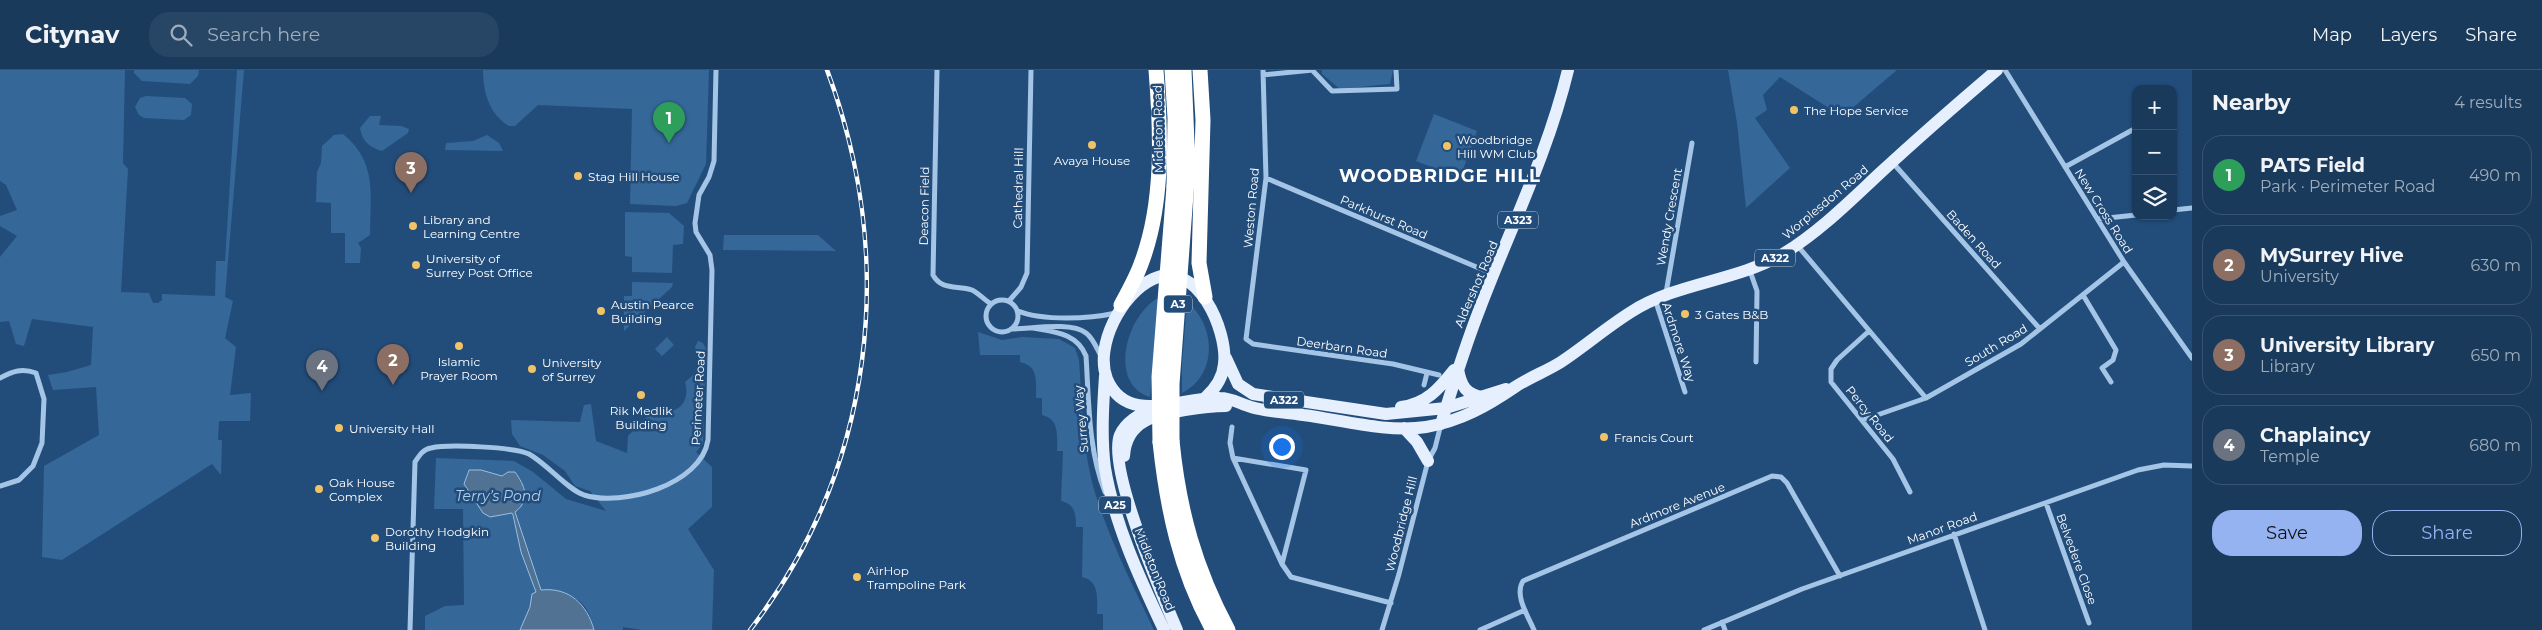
<!DOCTYPE html>
<meta charset="utf-8">
<style>
:root{--surface:#1a3a5c;--page:#274565;--text:#f1f3f6;--muted:#9fadbb;--line:#385472;--accent:#95b2f1}
body{margin:0;font-family:Montserrat,sans-serif;background:var(--page);color:var(--text)}
.controls{position:absolute;right:15px;top:15px;display:grid;overflow:hidden;border-radius:10px;box-shadow:0 1px 4px #0004}
.controls button{width:45px;height:45px;display:grid;place-items:center;padding:0;border:0;border-bottom:1px solid var(--line);background:var(--surface);color:var(--text);font:25px sans-serif}
.you{position:absolute;left:1281px;top:376px;width:18px;height:18px;margin:-12px;border:4px solid #fff;border-radius:50%;background:#1a73e8;box-shadow:0 0 0 8px #1a73e833}
.badge{display:grid;place-items:center;width:32px;height:32px;border-radius:50%;background:var(--accent);color:#fff;font-size:16px;font-weight:700}
.pin{position:absolute;translate:-50% -41px;filter:drop-shadow(0 1px 2px #0008)}
.pin::after{content:'';position:absolute;top:26px;width:18px;height:15px;background:inherit;clip-path:polygon(0 0,100% 0,50% 100%)}
.list{margin:0;padding:0;list-style:none}
h2{display:flex;justify-content:space-between;align-items:center;height:65px;margin:0;padding:0 20px;font-size:21px}
h2 small{font-size:16px;font-weight:400;color:var(--muted)}
.list li{display:grid;grid-template-columns:32px 1fr auto;gap:15px;align-items:center;box-sizing:border-box;height:80px;margin:0 10px 10px;padding:0 10px;border:1px solid var(--line);border-radius:20px}
.list b{display:block;font-size:19px;white-space:nowrap}
.list p{margin:0;font-size:16px;white-space:nowrap;color:var(--muted)}
.list em{font-size:16px;font-style:normal;color:var(--muted)}
.actions{display:flex;gap:10px;padding:15px 20px}
.actions a{flex:1;padding:11px 0;border:1px solid var(--accent);border-radius:20px;text-align:center;font-size:18px;color:var(--accent)}
.actions .main{background:var(--accent);color:#111}
.icon{flex:none;width:28px;height:28px;fill:none;stroke:currentColor;stroke-width:2;stroke-linecap:round;stroke-linejoin:round}
.map{position:relative;flex:none;width:2192px;height:560px;overflow:hidden}
header{display:flex;align-items:center;gap:30px;box-sizing:border-box;height:70px;padding:0 25px;background:var(--surface);border-bottom:1px solid var(--line)}
header strong{font-size:24px}
nav{display:flex;gap:28px;margin-inline-start:auto;font-size:18px}
.search{width:350px;height:45px;background:var(--page);display:flex;align-items:center;gap:12px;box-sizing:border-box;padding:0 18px;border-radius:20px;color:var(--muted);font-size:19px}
main{display:flex}
aside{flex:1;background:var(--surface)}
.map>svg:first-child{display:block}
.green{fill:#356799}
.water{fill:#527294;stroke:#98c1e6}
.lines{fill:none;stroke-linecap:round;stroke-linejoin:round}
.street{stroke:#a4c5e5;stroke-width:5}
.primary{stroke:#e5effd;stroke-width:12}
.highway{stroke:#fff;stroke-width:15}
.rail-casing{stroke:#fff;stroke-width:4.5}
.rail{stroke:#224d7b;stroke-width:2.5;stroke-dasharray:8;stroke-linecap:butt}
.highway-bridge{stroke:#fff;stroke-width:15}
.poi-dot{fill:#f1c266;stroke:#224d7b;stroke-width:2}
.labels{text-anchor:middle;dominant-baseline:central;stroke-width:5;stroke-linejoin:round;paint-order:stroke}
.shield{fill:#224d7b;stroke:#bdcad7;stroke-width:1}
.shield-label{font-size:11px;font-weight:bold;fill:#fff}
.poi-label{font-size:12px;fill:#fff;stroke:#224d7b;text-anchor:start}
.street-label{font-size:12px;fill:#fff;stroke:#224d7b}
.water-label{font-size:14px;font-style:italic;fill:#afcfed;stroke:#224d7b}
.district-label{font-size:18px;font-weight:bold;letter-spacing:1px;fill:#fff;stroke:#224d7b}
</style>
<header>
<strong>Citynav</strong>
<div class="search"><svg class="icon" aria-label="search" viewBox="0 0 24 24"><circle cx="10" cy="10" r="6"/><path d="M15 15l6 6"/></svg>Search here</div>
<nav><a>Map</a><a>Layers</a><a>Share</a></nav>
</header>
<main>
<div class="map">
<svg width="2192" height="560" viewBox="0 0 2192 560">
<rect width="100%" height="100%" fill="#224d7b"/>
<path class="green" d="M0,0h125l-2,93 5,6 -7,123 28,1 4,10h5l4,-3v-6l53,2 1,-35h9l12,-191h7l-19,227 8,4 -8,37 11,9 -6,48 21,-2 -1,28h-31l-1,19h4l-1,35 -9,-11 -150,96 -20,-3 2,-91 55,-31 -3,-48 -43,3 -5,-15 19,-3 24,-7 2,-38 -61,-8 -8,27 -8,-2 -7,-23 -9,1v-65l17,-21 -17,-10v-10l17,-6 -11,-25 -6,-4z
M134,0h65l-1,6 -8,8 -48,-3 -8,-8z
M483,0h226l-3,94 -19,39 -11,3 -46,-2 2,-95 -94,-4 -23,21h-6c-20,-12 -26,-34 -26,-56z
M1322,0h71l-3,14 -50,5 -18,-15z
M1728,0h169l-47,40h-18l-52,-33 -17,18 4,15 -12,8 35,50 -44,40 -9,-85z
M146,26l39,2 7,6 -1,11 -7,5 -40,-2 -5,-3 -4,-8 5,-9z
M1434,44l43,17 -17,47 -44,-17z
M370,46h11l-2,9 22,1 8,3 -1,4 -26,18c-13,-4 -20,-10 -22,-23z
M343,64c35,29 27,61 27,101l-12,8 3,5 -1,15h-15v-30h-14v-30l-15,-1 1,-30 4,-9 1,-17 12,-11z
M487,65l12,8 4,8 -58,-1 1,-7 27,-2z
M625,142l44,1 15,13 -1,18 -10,1 -1,28 -40,-1v-15l-7,-1z
M724,165h94l18,16 -113,-1z
M632,212l41,1 -1,4 -48,44v-35h8z
M1158,228l-8,99c-43,-14 -23,-82 8,-99z
M1187,232c29,23 31,73 -5,91v-29z
M978,262l24,8 20,-3 37,2 16,9 4,12c3,39 3,79 12,118 12,49 41,106 63,152h-51v-16h-6c0,-15 3,-33 -15,-37l1,-50h-7c0,-13 -1,-23 -15,-26l2,-50h-6c0,-15 3,-32 -15,-36v-17h-6c0,-16 3,-32 -16,-36v-7h-40z
M667,267l7,8 -12,11 -7,-7z
M698,271l5,2 3,6 -3,95 -7,8 16,15v40l-24,22 26,41 -2,60h-70l-19,-3v3h-29c-2,-8 -4,-16 -9,-23 -8,-11 -31,-19 -44,-16l-27,-79 8,-30 -7,-10h-7l-6,4 -21,-6h-13l-4,14 19,29 7,4 22,-4 9,39 15,40 -4,2 -2,13 -10,23h-95v-14l20,-10 19,-1 -1,-96h-29l2,-51 78,3 19,11 33,27 40,12 -16,-20 -15,-5 -10,-15 -22,-16 -23,-9 -8,-12 -1,-14 69,2 4,-17 7,-1 5,37 31,12 1,-17 26,-27c4,1 12,3 17,2 14,-3 18,-17 14,-29 17,-15 18,-14 10,-35z"/>
<path class="water" d="M469,400h12l21,6 6,-4h7c10,14 16,28 0,40l26,78c28,-3 46,14 53,40h-74l10,-23 2,-13 4,-2 -15,-40 -8,-37 -1,-2 -22,4 -7,-4 -19,-29z"/>
<g class="lines">
<path class="street" d="M937,0l-4,205c9,16 24,10 39,15 6,3 13,10 19,14
M1263,0l3,108 -20,161 7,5 140,20 46,11
M2005,0l119,192 68,96
M1313,1l19,20 65,-2 -1,-19
M1263,5l50,-5
M1893,93l147,166
M2065,97l71,-39
M1266,108l227,96
M2173,140l19,-2
M2098,149l38,-4
M1797,175l129,153
M1750,201l7,20 -1,71
M1666,223l26,-150
M2083,225l33,55 -3,10 -11,8 9,14
M1655,229l30,93
M986 246a16 16 0 1 1 32 0a16 16 0 1 1-32 0Z
M1009,231l12,-14 6,-14 4,-203
M1018,241c25,10 71,8 98,2
M1033,258c22,4 44,5 53,28 3,46 2,93 19,136
M1011,259c19,0 60,-8 75,4 7,5 11,16 15,23
M1869,261l-32,29 -6,9v13l62,77 17,33
M0,308c13,-7 22,-10 36,-5l8,26 -2,44 -9,23 -14,14 -19,6
M1424,315l3,-12
M1863,350l63,-22 95,-54 103,-82
M1232,357l-2,16 3,15 49,106 9,13 100,26
M1233,388l73,12 -24,94
M2046,433l43,120
M1954,464l31,96
M1722,552l3,8
M410,560l5,-168c4,-6 8,-13 16,-14 17,-4 84,-1 98,6 18,10 38,35 55,41 38,12 117,-10 124,-55l4,-170 -2,-15 -14,-23 -1,-9 4,-28 10,-18 5,-16 2,-91
M1382,560l17,-56 29,-113 7,-13 6,-24
M1480,560l45,-20
M1534,560c-6,-14 -20,-35 -11,-49l249,-105 9,1 6,6 53,93
M1704,560l98,-41 336,-119 26,-5 28,1"/>
<path class="primary" d="M1226,288l12,26 15,10 133,20 60,-6 60,-19
M1458,299c3,17 8,26 25,28
M1105,306c-2,30 -4,62 0,92 9,55 35,111 59,162
M1205,328c10,-9 18,-20 19,-34 4,-33 -27,-106 -71,-85 -31,14 -59,67 -46,100 20,48 75,17 113,19 12,0 20,6 31,9 16,5 35,5 52,8 39,5 84,18 123,12 35,-6 61,-21 89,-40 15,-10 32,-16 46,-25 24,-16 46,-35 70,-50 47,-30 104,-30 152,-58 36,-22 66,-52 96,-80 39,-36 78,-70 118,-104
M1154,337c-13,7 -28,14 -34,28 -13,33 42,160 57,195
M1401,337c25,-3 38,-18 53,-37
M1441,354c12,-39 24,-78 39,-116 30,-79 68,-155 88,-238
M1404,358l13,14 11,19
M1124,386c1,-15 8,-28 21,-35 16,-9 63,-15 81,-15"/>
<path class="highway" d="M1172,0l3,48 -1,69
M1184,0l4,97
M1200,0l3,50 -4,143 6,34
M1121,235c7,-13 15,-27 20,-41 23,-60 20,-131 15,-194
M1172,371c7,70 23,127 56,189
M1160,372c7,66 20,129 53,188"/>
<g class="rail-casing">
<path id="rail" d="M750,560c125,-162 148,-370 77,-560"/>
</g>
<use href="#rail" class="rail"/>
<path class="highway-bridge" d="M1172,371v-57l16,-217
M1160,372l-1,-65 15,-190"/>
</g>
<g class="poi-dot">
<circle cx="1794" cy="40" r="5"/>
<circle cx="1092" cy="75" r="5"/>
<circle cx="1447" cy="76" r="5"/>
<circle cx="578" cy="106" r="5"/>
<circle cx="413" cy="156" r="5"/>
<circle cx="416" cy="195" r="5"/>
<circle cx="601" cy="241" r="5"/>
<circle cx="1685" cy="244" r="5"/>
<circle cx="459" cy="276" r="5"/>
<circle cx="532" cy="299" r="5"/>
<circle cx="641" cy="325" r="5"/>
<circle cx="339" cy="358" r="5"/>
<circle cx="1604" cy="367" r="5"/>
<circle cx="319" cy="419" r="5"/>
<circle cx="375" cy="468" r="5"/>
<circle cx="857" cy="507" r="5"/>
</g>
<g class="labels">
<g class="shield">
<rect x="1498" y="141.5" width="40" height="17" rx="4"/>
<rect x="1755" y="179.5" width="40" height="17" rx="4"/>
<rect x="1164" y="225.5" width="28" height="17" rx="4"/>
<rect x="1264" y="321.5" width="40" height="17" rx="4"/>
<rect x="1099" y="426.5" width="32" height="17" rx="4"/>
</g>
<g class="shield-label">
<text x="1518" y="150">A323</text>
<text x="1775" y="188">A322</text>
<text x="1178" y="234">A3</text>
<text x="1284" y="330">A322</text>
<text x="1115" y="435">A25</text>
</g>
<g class="poi-label">
<text x="1804" y="40">The Hope Service</text>
<text x="1457" y="69">Woodbridge<tspan x="1457" dy="14">Hill WM Club</tspan></text>
<text x="1092" y="90" text-anchor="middle">Avaya House</text>
<text x="588" y="106">Stag Hill House</text>
<text x="423" y="149">Library and<tspan x="423" dy="14">Learning Centre</tspan></text>
<text x="426" y="188">University of<tspan x="426" dy="14">Surrey Post Office</tspan></text>
<text x="611" y="234">Austin Pearce<tspan x="611" dy="14">Building</tspan></text>
<text x="1695" y="244">3 Gates B&amp;B</text>
<text x="459" y="291" text-anchor="middle">Islamic<tspan x="459" dy="14">Prayer Room</tspan></text>
<text x="542" y="292">University<tspan x="542" dy="14">of Surrey</tspan></text>
<text x="641" y="340" text-anchor="middle">Rik Medlik<tspan x="641" dy="14">Building</tspan></text>
<text x="349" y="358">University Hall</text>
<text x="1614" y="367">Francis Court</text>
<text x="329" y="412">Oak House<tspan x="329" dy="14">Complex</tspan></text>
<text x="385" y="461">Dorothy Hodgkin<tspan x="385" dy="14">Building</tspan></text>
<text x="867" y="500">AirHop<tspan x="867" dy="14">Trampoline Park</tspan></text>
</g>
<g class="street-label">
<text transform="translate(1158 59) rotate(-91)">Midleton Road</text>
<text transform="translate(1018 118) rotate(-89)">Cathedral Hill</text>
<text transform="translate(1825 132) rotate(-40)">Worplesdon Road</text>
<text transform="translate(924 136) rotate(-89)">Deacon Field</text>
<text transform="translate(1251 138) rotate(-85)">Weston Road</text>
<text transform="translate(2104 141) rotate(58)">New Cross Road</text>
<text transform="translate(1384 147) rotate(23)">Parkhurst Road</text>
<text transform="translate(1669 147) rotate(-80)">Wendy Crescent</text>
<text transform="translate(1974 169) rotate(48)">Baden Road</text>
<text transform="translate(1476 214) rotate(-67)">Aldershot Road</text>
<text transform="translate(1679 272) rotate(72)">Ardmore Way</text>
<text transform="translate(1996 275) rotate(-31)">South Road</text>
<text transform="translate(1342 277) rotate(8)">Deerbarn Road</text>
<text transform="translate(698 328) rotate(-87)">Perimeter Road</text>
<text transform="translate(1870 344) rotate(51)">Percy Road</text>
<text transform="translate(1081 349) rotate(-95)">Surrey Way</text>
<text transform="translate(1677 435) rotate(-22)">Ardmore Avenue</text>
<text transform="translate(1401 454) rotate(-76)">Woodbridge Hill</text>
<text transform="translate(1942 458) rotate(-20)">Manor Road</text>
<text transform="translate(2077 489) rotate(70)">Belvedere Close</text>
<text transform="translate(1155 499) rotate(68)">Midleton Road</text>
</g>
<g class="water-label">
<text x="498" y="426">Terry’s Pond</text>
</g>
<g class="district-label">
<text x="1440" y="106">WOODBRIDGE HILL</text>
</g>
</g>
</svg>
<div class="controls">
<button>+</button>
<button>−</button>
<button><svg class="icon" aria-label="layers" viewBox="0 0 24 24"><path d="M12 4l9 5-9 5-9-5zM3 14l9 5 9-5"/></svg></button>
</div>
<div class="you"></div>
<div class="pin badge" style="left:669px;top:73px;background:#2e9e5b">1</div>
<div class="pin badge" style="left:393px;top:315px;background:#8d6e63">2</div>
<div class="pin badge" style="left:411px;top:123px;background:#8d6e63">3</div>
<div class="pin badge" style="left:322px;top:321px;background:#6b7280">4</div>
</div>
<aside>
<h2>Nearby<small>4 results</small></h2>
<ul class="list">
<li><span class="badge" style="background:#2e9e5b">1</span><div><b>PATS Field</b><p>Park · Perimeter Road</p></div><em>490 m</em></li>
<li><span class="badge" style="background:#8d6e63">2</span><div><b>MySurrey Hive</b><p>University</p></div><em>630 m</em></li>
<li><span class="badge" style="background:#8d6e63">3</span><div><b>University Library</b><p>Library</p></div><em>650 m</em></li>
<li><span class="badge" style="background:#6b7280">4</span><div><b>Chaplaincy</b><p>Temple</p></div><em>680 m</em></li>
</ul>
<div class="actions"><a class="main">Save</a><a>Share</a></div>
</aside>
</main>
